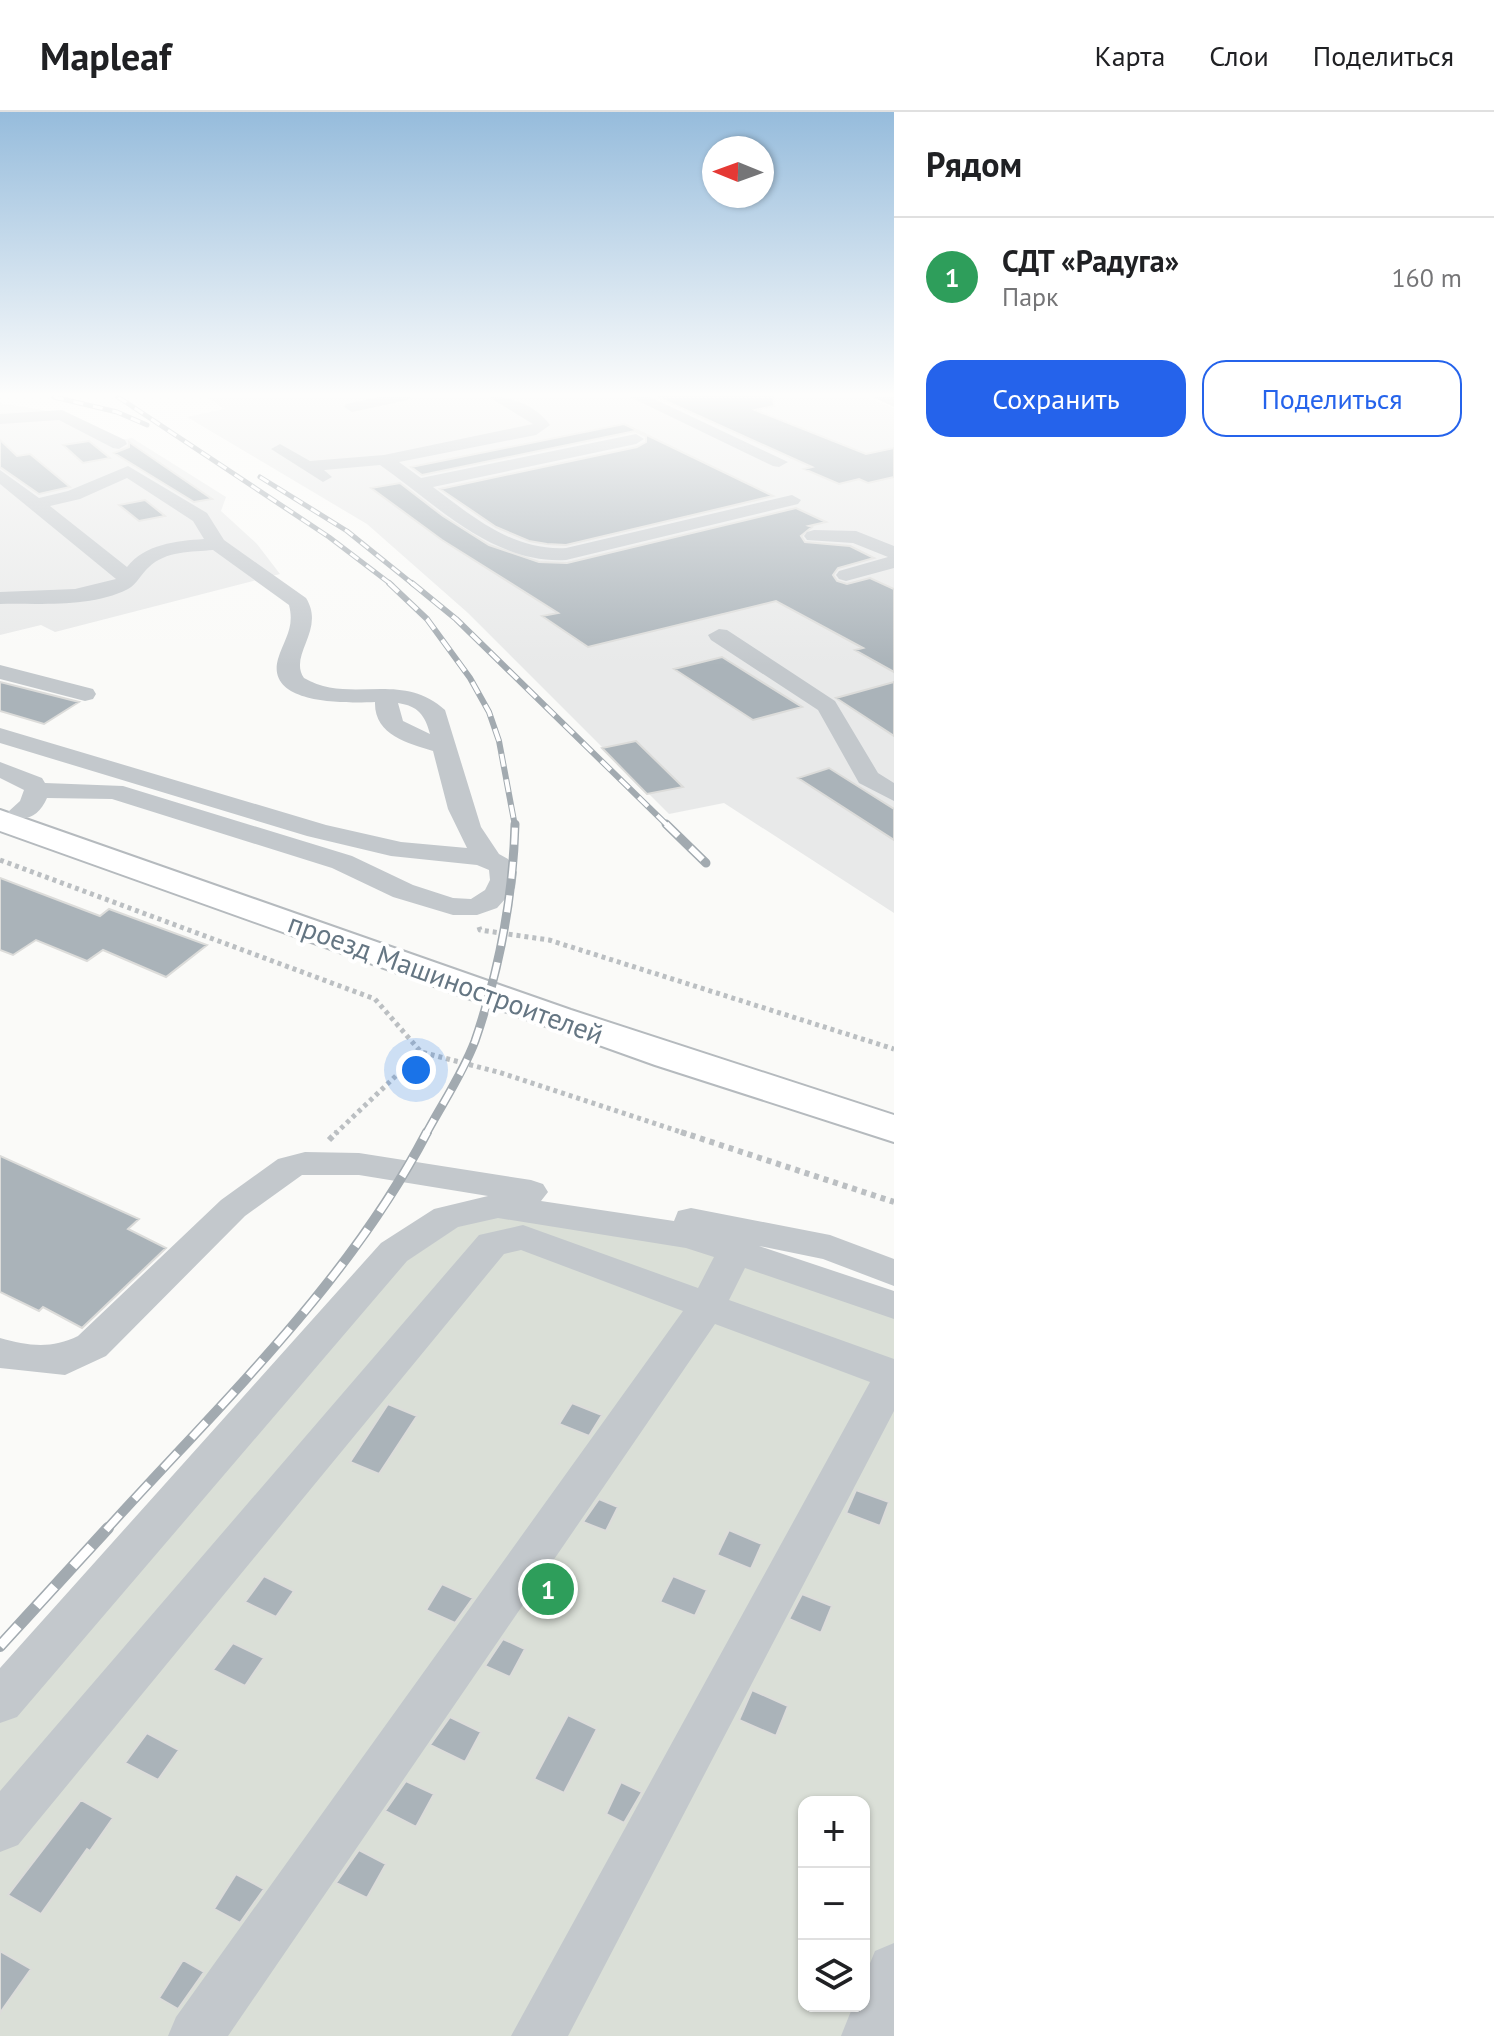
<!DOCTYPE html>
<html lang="ru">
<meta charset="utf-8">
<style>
:root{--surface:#fff;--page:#f2f2f2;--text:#202124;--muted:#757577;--line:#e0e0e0;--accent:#2563eb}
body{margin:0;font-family:"PT Sans",sans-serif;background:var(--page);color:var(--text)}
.controls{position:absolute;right:24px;bottom:24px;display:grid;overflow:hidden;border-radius:16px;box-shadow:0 2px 6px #0004}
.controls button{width:72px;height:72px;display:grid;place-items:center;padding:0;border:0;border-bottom:2px solid var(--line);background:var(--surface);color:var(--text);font:40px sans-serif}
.compass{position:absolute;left:702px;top:24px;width:72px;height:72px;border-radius:50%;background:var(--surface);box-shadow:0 2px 6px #0004;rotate:271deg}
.you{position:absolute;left:416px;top:958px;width:28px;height:28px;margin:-20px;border:6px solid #fff;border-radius:50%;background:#1a73e8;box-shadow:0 0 0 12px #1a73e833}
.badge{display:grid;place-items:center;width:52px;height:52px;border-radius:50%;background:var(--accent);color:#fff;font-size:26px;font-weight:700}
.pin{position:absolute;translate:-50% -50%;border:4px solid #fff;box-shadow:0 2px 8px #0006}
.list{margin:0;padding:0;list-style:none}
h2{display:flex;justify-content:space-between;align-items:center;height:104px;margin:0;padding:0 32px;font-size:34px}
h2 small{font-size:26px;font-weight:400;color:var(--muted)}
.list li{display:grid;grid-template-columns:52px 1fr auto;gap:24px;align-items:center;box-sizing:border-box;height:120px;padding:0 32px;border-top:2px solid var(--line)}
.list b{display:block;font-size:30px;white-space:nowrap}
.list p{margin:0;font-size:26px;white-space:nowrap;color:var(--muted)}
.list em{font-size:26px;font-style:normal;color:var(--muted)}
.actions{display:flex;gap:16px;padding:24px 32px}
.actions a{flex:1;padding:18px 0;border:2px solid var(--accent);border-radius:24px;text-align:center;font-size:28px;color:var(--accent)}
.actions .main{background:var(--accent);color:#fff}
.icon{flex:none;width:44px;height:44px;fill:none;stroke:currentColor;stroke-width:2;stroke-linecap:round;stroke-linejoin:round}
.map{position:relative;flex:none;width:894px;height:1924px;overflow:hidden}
header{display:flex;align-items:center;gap:48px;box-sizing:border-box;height:112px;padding:0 40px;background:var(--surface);border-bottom:2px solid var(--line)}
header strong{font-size:38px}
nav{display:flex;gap:44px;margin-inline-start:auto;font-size:28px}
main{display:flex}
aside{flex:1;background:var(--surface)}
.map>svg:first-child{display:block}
.built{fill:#e8e9e9}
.green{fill:#dadfd7;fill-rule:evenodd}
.building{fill:#aab3b9;stroke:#dcdcda;stroke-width:2}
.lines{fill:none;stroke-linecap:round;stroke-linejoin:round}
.major-casing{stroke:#b5babe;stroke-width:4}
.path-far1{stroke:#bbbfc2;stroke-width:5;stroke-dasharray:4 4;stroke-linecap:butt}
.path{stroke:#bbbfc2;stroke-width:6;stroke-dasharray:5 5;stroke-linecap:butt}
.minor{fill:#c3c8cc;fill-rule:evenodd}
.major{fill:#fff;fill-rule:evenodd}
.rail-far4-casing{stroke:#a2aab0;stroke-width:5}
.rail-far3-casing{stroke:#a2aab0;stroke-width:6}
.rail-far2-casing{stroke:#a2aab0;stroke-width:9}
.rail-far1-casing{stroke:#a2aab0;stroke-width:10}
.rail-casing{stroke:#a2aab0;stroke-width:12}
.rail-far4{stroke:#fff;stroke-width:3;stroke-dasharray:10;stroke-linecap:butt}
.rail-far3{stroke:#fff;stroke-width:4;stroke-dasharray:13;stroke-linecap:butt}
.rail-far2{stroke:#fff;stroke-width:6;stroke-dasharray:17;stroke-linecap:butt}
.rail-far1{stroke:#fff;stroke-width:7;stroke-dasharray:21;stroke-linecap:butt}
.rail{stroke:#fff;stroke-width:9;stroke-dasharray:27;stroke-linecap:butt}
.labels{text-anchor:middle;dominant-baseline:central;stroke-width:8;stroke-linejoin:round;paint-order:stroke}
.street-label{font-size:28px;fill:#657683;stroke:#fff}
</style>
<header>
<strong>Mapleaf</strong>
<nav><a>Карта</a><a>Слои</a><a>Поделиться</a></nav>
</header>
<main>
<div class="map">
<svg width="894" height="1924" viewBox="0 0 894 1924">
<rect width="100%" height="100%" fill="#fafaf8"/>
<path class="built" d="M208,285h657l29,11v505l-170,-110 -55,11 -201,-201 -101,-89 -180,-107 37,-8z
M0,291l67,11 53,26 12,-2 94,59 -5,14 36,33 23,30 -225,58 -14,-7 -41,10z"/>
<path class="green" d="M498,1094l192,30 204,69v731h-894v-334l394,-450zM804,1690h60v204h-60z"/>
<path class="building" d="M657,285h116l1,9 -19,4 111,44 28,-6v29l-26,6 -9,-4 -20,5 -35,-15 8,-2z
M624,312l149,72 -207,49 -19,-1 -18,-3 -33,-14 -56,-38 197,-42 9,-5v-6l-11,-5 -213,44 -11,-8z
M0,328l17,16 13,-2 40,33 -31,7 -39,-27z
M89,329l21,17 -27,5 -20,-18z
M129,330l83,57 -18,3 -80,-49 15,-6z
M400,371l43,33 46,29 50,17 28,1 229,-55 30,14 -17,4 3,1 -11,9 4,6 45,4 24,12 -36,10 -5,7 4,6 10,3 23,-6 24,11v83l-39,-22 8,-2 -87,-47 -188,46 -46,-31 16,-3 -116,-73 -71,-52z
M145,388l20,16 -26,5 -20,-16z
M722,545l80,50 -49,13 -79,-51z
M0,570l79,20 -35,22 -44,-13z
M894,570v54l-58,-38z
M636,629l47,46 -36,7 -45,-46z
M829,656l65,41v31l-96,-62z
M0,766l100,38 9,-7 98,36 -41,32 -63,-27 -16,11 -51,-21 -23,15 -13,-5z
M0,1044l139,63 -11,10 38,19 -84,80 -39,-21 -4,4 -39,-19z
M572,1291l30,12 -13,21 -30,-12z
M388,1292l29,12 -38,58 -29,-12z
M856,1378l33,12 -9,24 -34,-13z
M599,1387l19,8 -12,24 -23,-9z
M729,1418l33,14 -11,25 -34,-14z
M264,1464l30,15 -18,26 -31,-15z
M673,1464l34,14 -12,26 -35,-14z
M442,1472l31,14 -18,25 -29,-13z
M802,1482l30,12 -11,27 -32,-14z
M503,1527l22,10 -15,28 -25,-11z
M233,1531l31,15 -19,28 -32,-16z
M752,1578l36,16 -12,30 -37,-16z
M568,1603l29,14 -33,64 -30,-14z
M450,1605l31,15 -16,30 -35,-17z
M147,1621l32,17 -21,30 -33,-17z
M406,1669l28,13 -18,33 -31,-16z
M621,1670l21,10 -18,31 -18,-9z
M81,1688l32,18 -23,33 -3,-2 -46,65 -33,-19z
M359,1738l27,14 -19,34 -31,-15z
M236,1762l28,15 -24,34 -26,-14z
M0,1839l31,18 -31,44z
M183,1848l21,12 -26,37 -19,-11z"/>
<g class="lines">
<g class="major-casing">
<path id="major" d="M0,698l571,200 323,105v27l-239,-77 -655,-234z"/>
</g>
<path class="path-far1" d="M0,748l375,139 46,53 77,20 189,62
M479,815l1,3 69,10 345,109
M335,1022l86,-82"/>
<path class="path" d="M681,1020l213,70
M329,1028l8,-8"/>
<path class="minor" d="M379,285h31l-2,3 -56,12 -8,-5 2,-3z
M489,285c22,-1 48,9 61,28l-14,10 -137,27 22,16 215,-44 8,5 -8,5 -203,43c40,30 80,64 133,61l226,-53 9,5 -3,4 -232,56c-73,4 -129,-55 -186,-95l-56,5 8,7 -9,5 -52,-33 9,-5 30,17 74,-6 149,-31z
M630,285h20l138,65 -9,5 -6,-1z
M873,285h21v10z
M62,298l63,30 2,4 -8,5 -6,-1 -54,-28 -59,4v-10z
M128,354l79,47 17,27 82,58c20,32 -18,57 -2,80 46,27 97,-8 141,32l36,117 18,27 9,5 9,13 -2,16 -18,20 -20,7h-24l-60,-18 -61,-29 -220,-69 -65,-1c-7,16 -18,24 -35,19l-4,-5 12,-11 4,-11 -24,-12v-16l42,16 3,5 78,3 229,70 61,29 40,13 18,1 14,-9 5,-10 -1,-10 -12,-5 -86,-9 -84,-20 -307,-93v-15l326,97 75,17 66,6 -19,-39 -15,-58c-25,-8 -59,-16 -58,-49 -26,1 -110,4 -97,-43 6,-20 17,-31 11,-54l-76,-55c-21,2 -48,1 -64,17 -8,7 -12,17 -21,22 -37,19 -88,14 -128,15v-12l75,-3 41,-10 -116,-95v-14l39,28 29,-7zM127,366l66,43 11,18c-28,2 -59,5 -77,28l-77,-61 30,-7zM398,591c20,3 27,12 32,31l-27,-13z
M814,418l42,1 38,15v22l-48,13 -7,-2 -3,-4 3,-4 49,-14 -35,-14 -46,-3 -3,-4 3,-4z
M719,517l8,1 108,71 43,72 16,10v18l-35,-18 -41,-73 -107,-70 -3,-5z
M0,553l93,24 3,5 -3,5 -8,2 -85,-22z
M305,1040l54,1 172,27 12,4 5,8 -7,9 133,20 4,-10 13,-3 139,27 64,24v27l-71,-27 -64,-13 135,45v28l-149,-51 -16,32 165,59v52l-326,625h-57l359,-654 -155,-58 -487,712h-60l8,-19 507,-706 -162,-61 -17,4 -486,591 -18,7v-61l479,-556 44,-10 175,63 16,-31 -28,-9 -188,-30 -40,9 -51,34 -390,456 -17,6v-55l381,-425 53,-34 54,-13 -129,-21h-57l-57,41 -139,140 -41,19 -65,-7v-30c28,8 52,11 78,-2l143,-136 57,-41z
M894,1831v93h-53l12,-30h11v-28l11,-27z"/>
<use href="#major" class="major"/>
<g class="rail-far4-casing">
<path id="rail-far4" d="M54,285l63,15 30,13
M118,285l211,140 63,48
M260,365l87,54 67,54"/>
</g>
<g class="rail-far3-casing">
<path id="rail-far3" d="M389,471l38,36 43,59 19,34 10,29 16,85
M412,471l44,36 212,207"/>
</g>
<g class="rail-far2-casing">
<path id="rail-far2" d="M666,712l40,39
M426,1022c16,-30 37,-61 49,-93 24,-70 38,-143 40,-217"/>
</g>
<g class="rail-far1-casing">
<path id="rail-far1" d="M106,1418c114,-126 242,-246 321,-398"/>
</g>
<g class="rail-casing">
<path id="rail" d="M0,1534l108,-118"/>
</g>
<use href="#rail-far4" class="rail-far4"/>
<use href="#rail-far3" class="rail-far3"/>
<use href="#rail-far2" class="rail-far2"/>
<use href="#rail-far1" class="rail-far1"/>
<use href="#rail" class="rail"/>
</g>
<linearGradient id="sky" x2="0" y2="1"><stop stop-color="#96bcdc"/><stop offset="0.51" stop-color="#fdfdfc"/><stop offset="1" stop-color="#fdfdfc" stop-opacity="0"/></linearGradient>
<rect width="894" height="554" fill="url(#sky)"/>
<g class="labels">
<g class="street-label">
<text transform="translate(446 866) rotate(20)">проезд Машиностроителей</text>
</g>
</g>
</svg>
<div class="controls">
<button>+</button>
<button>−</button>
<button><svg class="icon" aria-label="layers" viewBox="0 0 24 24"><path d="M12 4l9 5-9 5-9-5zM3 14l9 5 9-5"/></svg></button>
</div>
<svg class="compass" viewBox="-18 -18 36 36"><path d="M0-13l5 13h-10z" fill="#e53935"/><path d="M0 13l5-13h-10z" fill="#757577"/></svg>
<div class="you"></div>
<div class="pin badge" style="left:548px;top:1477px;background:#2e9e5b">1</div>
</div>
<aside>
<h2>Рядом<small></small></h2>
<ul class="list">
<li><span class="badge" style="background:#2e9e5b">1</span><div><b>СДТ «Радуга»</b><p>Парк</p></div><em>160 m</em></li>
</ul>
<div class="actions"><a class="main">Сохранить</a><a>Поделиться</a></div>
</aside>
</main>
